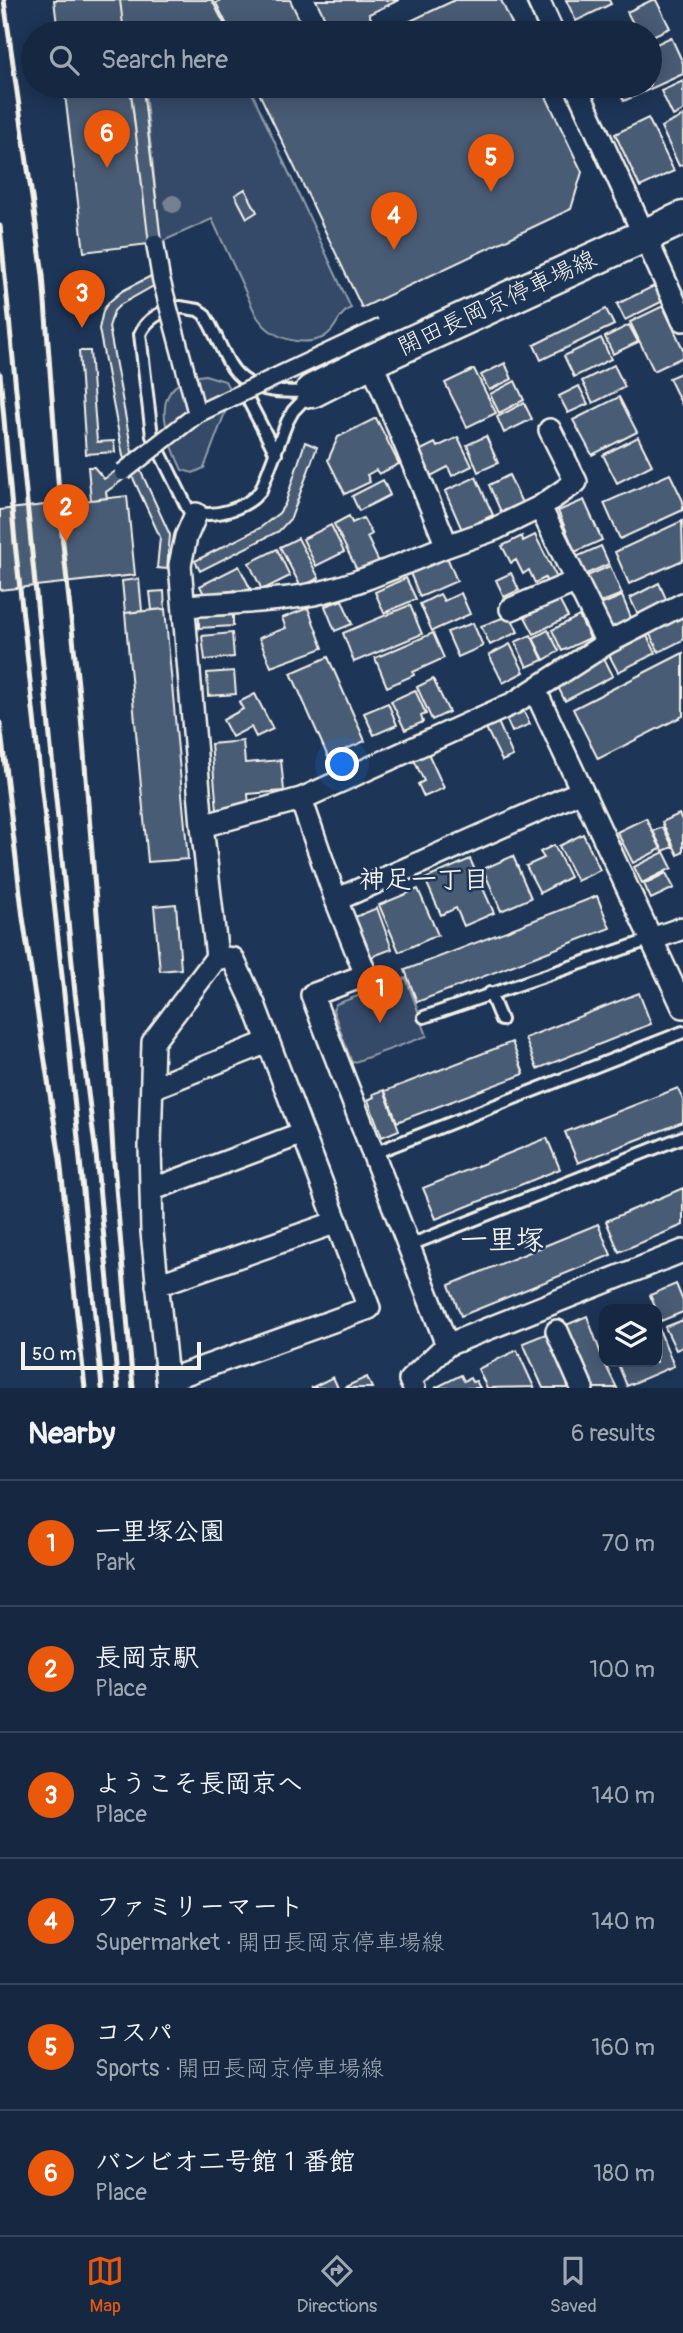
<!DOCTYPE html>
<meta charset="utf-8">
<style>
:root{--surface:#162841;--page:#23344c;--text:#f1f3f6;--muted:#9ea6b1;--line:#35445a;--accent:#ea580c}
body{margin:0;font-family:Pangolin,"Klee One",sans-serif;background:var(--page);color:var(--text)}
.controls{position:absolute;right:21px;bottom:21px;display:grid;overflow:hidden;border-radius:14px;box-shadow:0 4px 18px #0003}
.controls button{width:63px;height:63px;display:grid;place-items:center;padding:0;border:0;border-bottom:2px solid var(--line);background:var(--surface);color:var(--text);font:35px sans-serif}
.scale{position:absolute;left:21px;bottom:18px;width:180px;box-sizing:border-box;padding-left:7px;border:4px solid #f4f1e8;border-top:0;font-size:19px;line-height:24px;white-space:nowrap;color:#f4f1e8;-webkit-text-stroke:5px #1d3557;paint-order:stroke}
.you{position:absolute;left:343px;top:765px;width:24px;height:24px;margin:-18px;border:5px solid #fff;border-radius:50%;background:#1a73e8;box-shadow:0 0 0 10px #1a73e833}
.badge{display:grid;place-items:center;width:46px;height:46px;border-radius:50%;background:var(--accent);color:#fff;font-size:23px;font-weight:700}
.pin{position:absolute;translate:-50% -58px;filter:drop-shadow(0 2px 4px #0008)}
.pin::after{content:'';position:absolute;top:37px;width:24px;height:21px;background:inherit;clip-path:polygon(0 0,100% 0,50% 100%)}
.list{margin:0;padding:0;list-style:none}
h2{display:flex;justify-content:space-between;align-items:center;height:91px;margin:0;padding:0 28px;font-size:30px}
h2 small{font-size:23px;font-weight:400;color:var(--muted)}
.list li{display:grid;grid-template-columns:46px 1fr auto;gap:21px;align-items:center;box-sizing:border-box;height:126px;padding:0 28px;border-top:2px solid var(--line)}
.list b{display:block;font-size:26px;white-space:nowrap}
.list p{margin:0;font-size:23px;white-space:nowrap;color:var(--muted)}
.list em{font-size:23px;font-style:normal;color:var(--muted)}
.icon{flex:none;width:38px;height:38px;fill:none;stroke:currentColor;stroke-width:2;stroke-linecap:round;stroke-linejoin:round}
.map{position:relative;flex:none;width:683px;height:1388px;overflow:hidden}
.search{position:absolute;background:var(--surface);box-shadow:0 4px 18px #0003;left:21px;right:21px;top:21px;height:77px;display:flex;align-items:center;gap:18px;box-sizing:border-box;padding:0 24px;border-radius:38px;color:var(--muted);font-size:26px}
.sheet{height:847px;background:var(--surface)}
nav{display:flex;justify-content:space-around;align-items:center;box-sizing:border-box;height:98px;border-top:2px solid var(--line);background:var(--surface);font-size:19px;color:var(--muted)}
nav a{display:grid;justify-items:center;gap:4px}
nav .on{color:var(--accent)}
.map>svg:first-child{display:block}
.green{fill:#354a67;stroke:#949ea8;stroke-width:2}
.building{fill:#485b74;stroke:#f4f1e8;stroke-width:2}
.lines{fill:none;stroke-linecap:round;stroke-linejoin:round}
.service-casing{stroke:#f4f1e8;stroke-width:16}
.minor-casing{stroke:#f4f1e8;stroke-width:26}
.secondary-casing{stroke:#f4f1e8;stroke-width:37}
.service{stroke:#1d3557;stroke-width:10}
.minor{stroke:#1d3557;stroke-width:21}
.secondary{stroke:#1d3557;stroke-width:32}
.rail{stroke:#f4f1e8;stroke-width:5}
.pedestrian-bridge-casing{stroke:#f4f1e8;stroke-width:21;stroke-linecap:butt}
.pedestrian-bridge{stroke:#1d3557;stroke-width:16}
.tree{fill:#748191}
.labels{text-anchor:middle;dominant-baseline:central;stroke-width:5;stroke-linejoin:round;paint-order:stroke}
.street-label{font-size:24px;fill:#f4f1e8;stroke:#1d3557}
.neighbourhood-label{font-size:26px;font-weight:bold;fill:#f4f1e8;stroke:#1d3557}
.quarter-label{font-size:28px;font-weight:bold;fill:#f4f1e8;stroke:#1d3557}
</style>
<div class="map">
<svg width="683" height="1388" viewBox="0 0 683 1388">
<rect width="100%" height="100%" fill="#1d3557"/>
<filter id="ink" filterUnits="userSpaceOnUse"><feTurbulence type="fractalNoise" baseFrequency=".0143" numOctaves="2"/><feDisplacementMap in="SourceGraphic" scale="14" xChannelSelector="R" yChannelSelector="G"/><feConvolveMatrix kernelMatrix="1 2 1 2 8 2 1 2 1" color-interpolation-filters="sRGB"/></filter>
<g filter="url(#ink)">
<path class="green" d="M204,86h45l102,222c-14,6 -14,23 -29,30 -22,9 -51,0 -64,-20 -6,-10 -11,-23 -16,-34 -10,-22 -20,-43 -30,-65l-51,23 -16,-150z
M205,375l20,6 7,13 -28,74 -11,5 -11,-3c-17,-37 -37,-88 23,-95z
M406,978l21,58 -75,27 -19,-53 3,-6z"/>
<path class="building" d="M54,0h66l4,33h-66z
M120,0h92l17,33h-105z
M221,0h69l16,33h-75l-15,-30z
M316,0h83l-30,14 9,19h-46z
M455,0h46l15,33h-131z
M566,0h43l2,4 -35,17z
M652,0h4l14,28 -20,9v-4h-12l-11,-21z
M671,37l12,26v11l-59,27 -8,-15h34v-39z
M683,81v30l-10,5 -12,-25z
M64,86h66l19,158 -65,8z
M130,86h60l-59,6z
M274,86h267l41,86 -11,37 -209,99 -103,-215z
M143,90l18,152 -12,2 -18,-152z
M683,116v48l-4,2 -18,-39z
M648,118l26,53 -34,16 -25,-53z
M245,189l12,23 -10,6 -12,-23z
M151,276l4,9 -35,20 -6,6 -5,16 23,125 38,83 -3,34 -10,-1 3,-31 -37,-81 -24,-127 4,-18 5,-8 14,-12z
M656,285l7,16 -38,19 -8,-16z
M663,306l20,43v8l-29,14 -24,-49z
M606,309l8,16 -73,35 -7,-15z
M629,325l9,17 -25,12 -8,-17z
M601,338l10,21 -37,18 -10,-21z
M79,351h11l7,91 17,-1 1,11 -29,2z
M505,363l7,16 -23,11 -8,-15z
M614,365l11,22 -32,16 -11,-22z
M474,369l22,44 -29,14 -22,-44z
M683,372v35l-14,-29z
M515,381l9,19 -25,13 -9,-19z
M579,386l9,18 -20,9 -9,-17z
M619,397l18,35 -45,23 -19,-35z
M524,403l8,16 -28,14 -7,-16z
M376,418l23,46 -20,10 -3,-4 -9,5 3,7 -25,12 -17,-34 10,-23z
M486,436l12,27 -20,9 -11,-27z
M458,437l14,29 -20,10 -4,-9 -17,9 -12,-25 16,-8 2,4z
M638,437l14,28 -35,18 -14,-28z
M305,442l12,5 -26,71 -12,13 -79,40 -5,-10 65,-33 19,-15 6,-9z
M88,467h6l10,12 16,-11 7,9 -21,15 1,6 -16,2z
M670,474l13,27v9l-63,29 -16,-36z
M509,475l13,28 -21,9 -12,-27z
M476,477l17,38 -31,15 -17,-39z
M383,480l7,15 -31,16 -7,-15z
M127,496l8,79 -135,15v-80z
M584,500l18,40 -27,12 -17,-41z
M349,516l3,7 11,-5 9,16 -5,3 12,25 -21,10 -24,-48z
M682,521l1,39 -54,24 -14,-32z
M331,525l13,27 -28,14 -13,-27z
M535,535l22,43 -10,5 -2,-5 -10,5 -6,-13 -6,4 -7,-14 -5,3 -9,-17 20,-10 1,5z
M298,538l21,40 -18,9 -21,-40z
M601,546l8,18 -25,11 -8,-18z
M277,549l13,27 -28,14 -13,-27z
M447,557l10,24 -37,16 -10,-24z
M239,566l12,24 -13,6 -3,-6 -18,9 -3,-6 -8,5 -6,-12z
M610,566l12,28 -25,10 -12,-27z
M511,573l8,17 -15,7 -8,-17z
M406,578l10,21 -32,14 -9,-21z
M139,579l3,32 -17,2 -3,-32z
M659,583l8,18 -29,14 -8,-17z
M164,591l1,18 -13,1 -2,-18z
M461,593l9,21 -38,17 -12,-27 20,-10 4,7z
M622,596l10,24 -24,10 -10,-24z
M342,600l10,24 -17,7 -10,-25z
M559,600l9,17 -34,17 -9,-17z
M410,605l12,29 -68,28 -11,-29z
M308,608l15,40 -52,19 -12,-29 27,-10 -4,-10z
M165,609l23,250 -40,3 -23,-249z
M233,615v11l-34,2v-12z
M510,615l8,17 -28,13 -9,-19z
M683,615v25l-24,12 -10,-19z
M579,616l11,22 -28,13 -10,-21z
M473,623l10,23 -25,11 -11,-25z
M548,630l11,21 -15,9 -11,-22z
M232,633l2,24 -29,3 -3,-24z
M433,633l11,25 -31,14 1,3 -27,12 -12,-29z
M531,635l12,25 -16,7 -12,-25z
M647,636l9,17 -38,19 -9,-17z
M510,644l14,28 -21,11 -14,-28z
M683,653v63l-85,43 -25,-50z
M328,657l37,84 -37,16 -37,-84z
M604,658l9,18 -48,25 -9,-18z
M234,671l2,23 -28,2 -1,-23z
M433,679l16,33 -17,8 -15,-33z
M415,690l11,24 -5,2 2,6 -18,8 -14,-29z
M255,694l18,35 -17,8 -5,-10 -19,10 -9,-17 20,-11 -4,-7z
M388,703l9,22 -23,10 -10,-22z
M523,710l7,14 -18,8 -8,-18 12,-1z
M498,722l15,34 -11,5 -16,-33z
M243,741l2,22 36,-3 3,31 -36,3 1,13 -32,3 -6,-66z
M427,751l17,37 -20,9 -6,-13 6,-3 -11,-23z
M679,814l4,8v30l-5,3 -16,-33z
M646,818l15,31 -28,14 -16,-31z
M663,827l10,20 -10,4 -10,-20z
M583,834l17,36 -23,11 -18,-35z
M554,845l16,32 -30,16 -14,-27 18,-8 -4,-6z
M664,852l8,16 -30,15 -8,-16z
M513,856l18,42 -30,13 -18,-42z
M470,859l24,54 -30,13 -8,-18 -15,7 -16,-36z
M666,873l8,15 -23,11 -7,-15z
M418,889l20,46 -39,17 -20,-47z
M597,896l13,32 -193,74 -12,-32z
M176,904l5,65 -21,2 -6,-65z
M377,908l15,41 -21,8 -16,-40z
M639,993l12,31 -114,45 -12,-31z
M512,1042l12,32 -127,48 -12,-31z
M678,1088l5,12v22l-105,41 -13,-31z
M384,1090l15,40 -17,7 -14,-37 6,-3 -1,-3z
M547,1138l13,31 -124,50 -13,-31z
M683,1188v37l-64,27 -13,-31z
M598,1224l13,31 -150,61 -12,-31z
M676,1284l7,17v11l-22,9 -11,-26z
M587,1316l17,46 13,26h-27l-26,-62z
M683,1320v27l-7,3 -11,-23z
M657,1324l17,42 -47,20 -10,-24h40z
M548,1333l24,55h-29l-20,-45z
M517,1350l17,37 -47,1 -9,-19z
M461,1375l3,6 6,-3 2,4 4,-1 4,7h-45z
M333,1377l5,11h-27z
M367,1377l5,11h-26l-1,-1z"/>
<g class="lines">
<g class="service-casing">
<path id="service" d="M180,307l18,3 6,4c10,16 16,33 25,49 18,31 52,30 83,28l-19,20 -6,11 -26,68c-14,19 -52,31 -73,19l-36,-73 -12,-102c7,-16 24,-24 40,-27z
M242,388l34,66
M490,993l11,27
M424,1017l228,-78
M374,1153l309,-121
M410,1245l273,-108"/>
</g>
<g class="minor-casing">
<path id="minor" d="M538,0l15,33
M576,86l107,234
M550,430l26,52 -36,25 67,136
M447,546l48,-17 45,-22
M184,606c43,-3 87,-4 130,-12 46,-10 90,-31 133,-48l-76,-185
M511,609l66,-28
M535,690l148,317
M301,799l35,101 30,75 -54,20 135,350
M202,826l99,-27 213,-96 93,-60 76,-39
M336,900l246,-109
M652,939l31,-11
M152,1088l116,-46
M151,1190l152,-57
M157,1285l180,-63
M557,1331l25,57
M168,1380l201,-72 -115,-304 -21,-45 -16,-2
M168,1388l-16,-156 -2,-86 3,-104 64,-85 -15,-131 -22,-261 6,-28 10,-23
M414,1388l-4,-8 37,-35 236,-94"/>
</g>
<g class="secondary-casing">
<path id="secondary" d="M312,391l59,-30 312,-143"/>
</g>
<use href="#service" class="service"/>
<use href="#minor" class="minor"/>
<use href="#secondary" class="secondary"/>
<path class="rail" d="M4,0l39,275 19,259 18,170 24,296 9,152 20,236
M0,226l75,767 21,161 22,234
M0,374l15,169 49,451 38,394
M0,723l23,195 37,241 25,229"/>
<g class="pedestrian-bridge-casing">
<path id="pedestrian-bridge" d="M155,243l6,36 36,135
M123,472l74,-58 185,-87"/>
</g>
<use href="#pedestrian-bridge" class="pedestrian-bridge"/>
</g>
<circle class="tree" cx="173" cy="204" r="9"/>
</g>
<g class="labels">
<g class="street-label">
<text transform="translate(497 303) rotate(-25)">開田長岡京停車場線</text>
</g>
<g class="neighbourhood-label">
<text x="424" y="880">神足一丁目</text>
</g>
<g class="quarter-label">
<text x="502" y="1240">一里塚</text>
</g>
</g>
</svg>
<div class="controls">
<button><svg class="icon" aria-label="layers" viewBox="0 0 24 24"><path d="M12 4l9 5-9 5-9-5zM3 14l9 5 9-5"/></svg></button>
</div>
<div class="scale">50 m</div>
<div class="you"></div>
<div class="pin badge" style="left:380px;top:1023px">1</div>
<div class="pin badge" style="left:66px;top:542px">2</div>
<div class="pin badge" style="left:82px;top:328px">3</div>
<div class="pin badge" style="left:394px;top:250px">4</div>
<div class="pin badge" style="left:491px;top:192px">5</div>
<div class="pin badge" style="left:107px;top:168px">6</div>
<div class="search"><svg class="icon" aria-label="search" viewBox="0 0 24 24"><circle cx="10" cy="10" r="6"/><path d="M15 15l6 6"/></svg>Search here</div>
</div>
<section class="sheet">
<h2>Nearby<small>6 results</small></h2>
<ul class="list">
<li><span class="badge">1</span><div><b>一里塚公園</b><p>Park</p></div><em>70 m</em></li>
<li><span class="badge">2</span><div><b>長岡京駅</b><p>Place</p></div><em>100 m</em></li>
<li><span class="badge">3</span><div><b>ようこそ長岡京へ</b><p>Place</p></div><em>140 m</em></li>
<li><span class="badge">4</span><div><b>ファミリーマート</b><p>Supermarket · 開田長岡京停車場線</p></div><em>140 m</em></li>
<li><span class="badge">5</span><div><b>コスパ</b><p>Sports · 開田長岡京停車場線</p></div><em>160 m</em></li>
<li><span class="badge">6</span><div><b>バンビオ二号館１番館</b><p>Place</p></div><em>180 m</em></li>
</ul>
</section>
<nav>
<a class="on"><svg class="icon" aria-label="map" viewBox="0 0 24 24"><path d="M3 6l6-2 6 2 6-2v14l-6 2-6-2-6 2zM9 4v14M15 6v14"/></svg>Map</a>
<a><svg class="icon" aria-label="directions" viewBox="0 0 24 24"><path d="M12 3l9 9-9 9-9-9zM9 14v-3h6M13 9l2 2-2 2"/></svg>Directions</a>
<a><svg class="icon" aria-label="saved" viewBox="0 0 24 24"><path d="M7 4h10v16l-5-4-5 4z"/></svg>Saved</a>
</nav>
